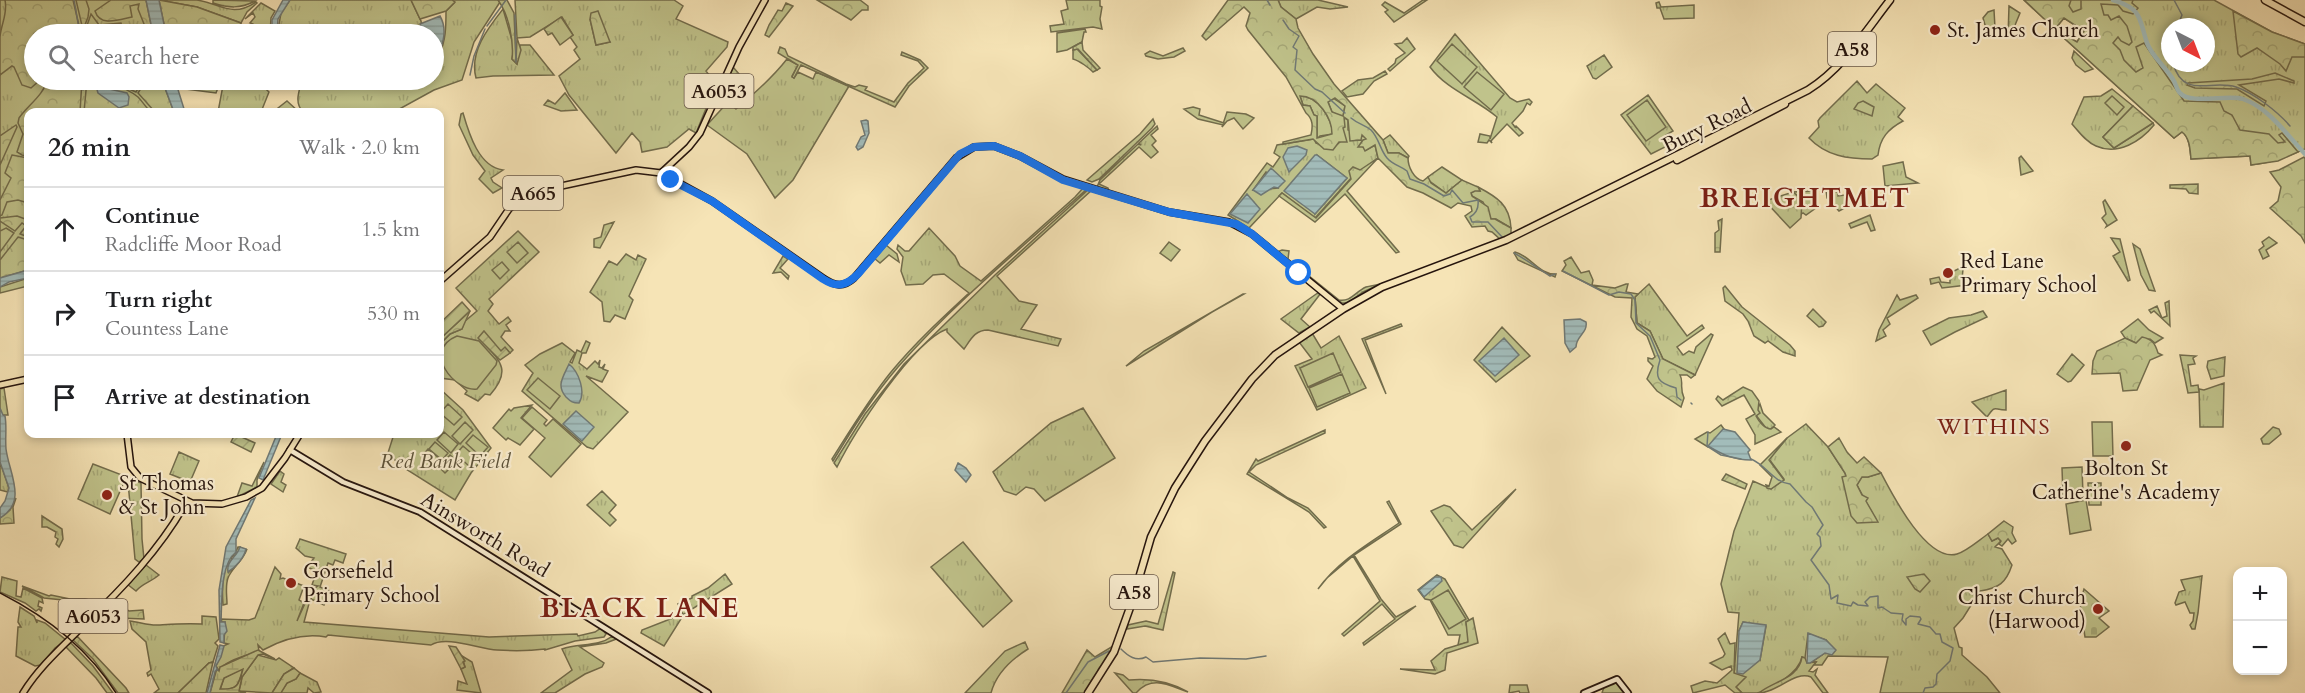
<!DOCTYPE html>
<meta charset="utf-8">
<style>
:root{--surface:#fff;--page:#f2f2f2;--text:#202124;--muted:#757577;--line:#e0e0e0}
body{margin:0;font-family:Cardo,serif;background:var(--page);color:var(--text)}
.controls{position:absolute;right:18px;bottom:18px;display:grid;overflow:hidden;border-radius:12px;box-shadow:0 3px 9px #0003}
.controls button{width:54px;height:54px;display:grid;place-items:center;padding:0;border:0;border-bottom:2px solid var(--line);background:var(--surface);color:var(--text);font:30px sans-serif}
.compass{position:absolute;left:2161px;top:18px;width:54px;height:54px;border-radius:50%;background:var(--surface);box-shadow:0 3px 9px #0003;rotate:138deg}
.stop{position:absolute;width:18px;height:18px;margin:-14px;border:4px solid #1a73e8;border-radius:50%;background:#fff}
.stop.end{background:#1a73e8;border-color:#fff;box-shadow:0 2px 6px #0008}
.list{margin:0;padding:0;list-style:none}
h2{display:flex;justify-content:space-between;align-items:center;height:78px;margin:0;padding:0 24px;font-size:26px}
h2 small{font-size:20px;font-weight:400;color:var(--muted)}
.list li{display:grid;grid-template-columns:39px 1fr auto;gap:18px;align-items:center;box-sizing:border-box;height:84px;padding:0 24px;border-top:2px solid var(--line)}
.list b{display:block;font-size:22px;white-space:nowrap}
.list p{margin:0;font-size:20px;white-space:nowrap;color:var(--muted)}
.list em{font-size:20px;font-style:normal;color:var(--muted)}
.icon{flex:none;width:33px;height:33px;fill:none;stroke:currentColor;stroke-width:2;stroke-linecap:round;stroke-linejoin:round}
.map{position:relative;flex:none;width:2305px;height:693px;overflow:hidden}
.search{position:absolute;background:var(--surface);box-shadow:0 3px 9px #0003;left:24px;top:24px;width:420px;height:66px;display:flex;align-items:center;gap:15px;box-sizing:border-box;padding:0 21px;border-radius:33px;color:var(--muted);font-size:22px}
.panel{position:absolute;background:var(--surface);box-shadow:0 3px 9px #0003;left:24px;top:108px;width:420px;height:330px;border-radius:12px}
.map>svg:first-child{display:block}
.grass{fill:url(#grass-tufts);stroke:#726c4c;stroke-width:1.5;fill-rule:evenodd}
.forest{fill:url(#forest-crowns);stroke:#726c4c;stroke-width:1.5;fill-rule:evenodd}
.wetland{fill:url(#wetland-marsh);stroke:#726c4c;stroke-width:1.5;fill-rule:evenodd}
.cemetery{fill:url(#cemetery-stones);stroke:#726c4c;stroke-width:1.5}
.garden{fill:url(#garden-furrows);stroke:#726c4c;stroke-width:1.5}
.pitch{fill:#c0c38b;stroke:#726c4c;stroke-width:1.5}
.water{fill:url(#water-rules);stroke:#707975;stroke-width:1.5}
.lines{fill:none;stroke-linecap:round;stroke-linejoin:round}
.stream{stroke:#707975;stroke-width:1.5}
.river{stroke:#a2bcba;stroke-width:4.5}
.secondary-casing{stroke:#25140d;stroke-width:8}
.primary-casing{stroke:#25140d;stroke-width:8}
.trunk-casing{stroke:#25140d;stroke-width:9}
.secondary{stroke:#f9edd0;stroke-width:4.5}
.primary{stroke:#f6e4b6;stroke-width:5}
.trunk{stroke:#f6e4b6;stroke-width:6}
.tram{stroke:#25140d;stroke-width:1.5}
.route{stroke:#1a73e8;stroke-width:8}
.poi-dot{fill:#8f2418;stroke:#f9edd0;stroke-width:2}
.labels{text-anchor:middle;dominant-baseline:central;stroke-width:4.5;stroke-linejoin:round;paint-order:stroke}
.shield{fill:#f9edd0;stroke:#655548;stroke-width:1.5}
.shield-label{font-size:20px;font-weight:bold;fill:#25140d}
.poi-label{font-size:21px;fill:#25140d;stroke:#f9edd0;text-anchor:start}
.street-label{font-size:21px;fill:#25140d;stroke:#f9edd0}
.park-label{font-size:21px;font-style:italic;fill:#5b5139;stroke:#f9edd0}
.neighbourhood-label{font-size:22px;letter-spacing:1.5px;fill:#7a1f14;stroke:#f9edd0}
.district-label{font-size:27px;font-weight:bold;letter-spacing:1.5px;fill:#7a1f14;stroke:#f9edd0}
</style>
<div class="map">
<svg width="2305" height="693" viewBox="0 0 2305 693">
<defs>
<pattern id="grass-tufts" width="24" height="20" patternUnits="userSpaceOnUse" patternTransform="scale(1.5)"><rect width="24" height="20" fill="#c0c38b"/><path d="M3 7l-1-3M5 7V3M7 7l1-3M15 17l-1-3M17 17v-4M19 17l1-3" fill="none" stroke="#a5a777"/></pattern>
<pattern id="forest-crowns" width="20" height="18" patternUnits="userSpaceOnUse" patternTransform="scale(1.5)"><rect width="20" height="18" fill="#c0c38b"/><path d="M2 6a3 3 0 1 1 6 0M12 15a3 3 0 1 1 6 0" fill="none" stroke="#a5a777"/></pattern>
<pattern id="wetland-marsh" width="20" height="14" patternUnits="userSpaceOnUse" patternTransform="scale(1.5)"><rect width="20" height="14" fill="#c0c38b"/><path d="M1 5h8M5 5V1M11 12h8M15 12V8" fill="none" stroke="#a5a777"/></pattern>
<pattern id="cemetery-stones" width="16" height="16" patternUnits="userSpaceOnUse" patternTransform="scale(1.5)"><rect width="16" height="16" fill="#c0c38b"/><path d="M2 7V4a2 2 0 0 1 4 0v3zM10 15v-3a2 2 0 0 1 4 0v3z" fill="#a5a777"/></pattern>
<pattern id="garden-furrows" width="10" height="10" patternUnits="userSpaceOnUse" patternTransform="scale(1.5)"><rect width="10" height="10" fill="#c0c38b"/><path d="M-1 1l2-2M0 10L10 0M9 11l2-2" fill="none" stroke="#a5a777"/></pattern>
<pattern id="water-rules" width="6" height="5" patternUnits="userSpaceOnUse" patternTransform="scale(1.5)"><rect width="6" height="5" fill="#a2bcba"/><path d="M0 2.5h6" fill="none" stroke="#8ba19f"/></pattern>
</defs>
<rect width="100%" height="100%" fill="#f6e4b6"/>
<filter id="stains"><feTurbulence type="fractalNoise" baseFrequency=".00333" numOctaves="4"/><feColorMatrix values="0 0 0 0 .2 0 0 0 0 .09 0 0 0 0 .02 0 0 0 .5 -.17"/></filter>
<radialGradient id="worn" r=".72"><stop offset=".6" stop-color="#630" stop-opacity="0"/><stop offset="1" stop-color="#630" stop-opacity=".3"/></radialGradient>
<path class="grass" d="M0,0h146l7,34h-119v46h128l12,32h-146v158l-28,8z
M159,0c12,0 26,0 38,0 24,4 35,18 59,2l1,1 -10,9 -6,11 -44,-16z
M213,0l42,1c-15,8 -26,7 -42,2z
M290,0h121l10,21 2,13h-109l-31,-4 -4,-6 2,-11z
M452,0h46l2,2 -26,40 -12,38 -28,10 -40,22h-91c-9,-10 -4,-20 -1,-32h132v-25h5c7,-15 7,-28 7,-44l8,-8z
M515,0h159l9,6 -7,13 52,23 -1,5 -21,24 10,13 -20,49 -7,-4 -22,18 -25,5 -2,-10 -8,-9 -16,20 -47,-58 -10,-19 21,-17 -6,-9 3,-3 -7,-10 3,-2 -11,-18 -32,20 -13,1zM590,19l20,23 -14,3z
M1066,0h34v6l2,1 -2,12 2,10 -9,-2 -42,5 -1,-6 14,-2 -3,-13 7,-2z
M1278,0h40l30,7 -18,2 -13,-2 -21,12 -15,-12z
M1423,0h4l-33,22 -9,-10 3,-2 -6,-5 3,-3 19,11z
M2024,0h190l58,32 33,12v105c-18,8 -34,14 -54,16l-1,-9 -59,3c-1,-9 -1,-21 -9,-27l-8,6 -110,-100 1,-3 12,7 7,-11 -20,-13 -9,11zM2170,27h36v36h-36z
M1659,2l2,5 33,-2v13l-30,1 -4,-11h-3l-1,-5z
M261,3l14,8 -4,7 -1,16h-17v-10l-3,-1 5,-6 -2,-4 -8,6z
M2009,6l11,7 -7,17 -2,1v6h-3z
M503,9l11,38 -2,12 5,5 3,-19h10l24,30 -61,1 -17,2c-7,-26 12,-50 27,-69z
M1994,10l1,18 -2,1 -8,-4 -2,-7 5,-6z
M1085,29l1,3h-2l-2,10 -15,8 -10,2v-19z
M1455,34l55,64 7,4 12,-3 3,3 -2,3 -3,-2 -4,8 -11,12 3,4 1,-1 7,7 -4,3 -12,-12 -16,17 1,2 -3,-3 -2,3 -9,-1 2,-8 10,2v3l7,-22c-21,-18 -50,-27 -67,-50z
M1407,38l8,11 -25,22 -2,-2 7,-6 1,-4 9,-6 -10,-9 7,-1z
M1077,49l20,21 -4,2c-4,-4 -13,-11 -20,-13v-9z
M2074,51l19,18 -8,3 -9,-7 -4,-7z
M1604,55l8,12 -16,12 -3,-1 -6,-12z
M787,59l11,6 -6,11 2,2 4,-6 15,7 3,-7 33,14 -56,94 -18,18 -28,-44 -40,-29 21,-23 8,7c18,-15 37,-32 51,-50z
M1385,71l2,3 -13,7 -11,13 -16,3 -5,-6 16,-11 15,-2z
M224,80c20,0 30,-3 45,12l-8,20h-43z
M1857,81l10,12 9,-9 29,24 -7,9 5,4c-15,8 -23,17 -25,34l-6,4c-24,0 -46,-3 -63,-21l10,-11 -1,-6 2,-3z
M2112,89l21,17 -30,31 11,11 39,-25 1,2c-13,16 -36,31 -58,21 -10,-4 -17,-14 -24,-22l12,-27 17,-1z
M565,93l12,17 -16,1 -17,-6 4,-5 7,4z
M1648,95l25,36 -7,4 5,9 -20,10 -30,-39z
M1300,96c18,0 31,21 33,38l-13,2 -3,3v-23l-3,-1 -4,-9 -7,-1z
M1333,98l12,8 -2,11 5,3v10l14,4 5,5 -4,8 3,3 9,-5 3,13 -26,19 -37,41 -33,-25 -33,35 -21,-13 39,-52 6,4 7,-10 -6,-4 3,-8 37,-6 2,4 17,5 7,-6 -4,-28 -4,-2 -4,-10zM1317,155l30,23 -32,36zM1266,172l12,16 -25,2z
M287,101l12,11h-26z
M1227,112l19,2 8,4 -11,11 -9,-11 -7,3 -5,6z
M463,113c6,21 16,54 40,57l-12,8 2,4 9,6 -9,5 -14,-14 6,-8 -12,-16 -14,-30 2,-11z
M1153,119l2,5 -3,4 -53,51 -7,3 -5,-2 53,-46z
M1157,126l1,3 -7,6 5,6 -4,4 6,7 -7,6 -12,-11 -40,37 9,4 1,3 -12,-4 3,-7 38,-36 3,1 -2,-2z
M1390,135l19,21 -1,2 -9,-5h-11l-5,-13z
M2021,156l12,15 -12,4 -2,-17z
M1903,162l3,15 12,6 -33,3 -2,-20z
M1442,167l20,13 -16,13 -18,-13v-3z
M1084,187l4,1c-64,58 -133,114 -190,179 -25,29 -45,61 -65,94l-1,-2c19,-30 37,-60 59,-87 24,-29 51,-54 78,-79l-25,-19 -11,1 -10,9 -17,1 -5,-14 2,-14 -6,-8 1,-4 7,6h4l20,-23 26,28 5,10 21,15 94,-84z
M1478,187c19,10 32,18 33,41l-15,-9h-5l-8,-17 -11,-6 -1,-3 4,-3 5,1z
M1090,188l3,1 -96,87 22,25 18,4 -16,24 40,10 -3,7 -70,-16c-13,0 -17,9 -24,19l-17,-17v-3c-35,13 -93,104 -110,138l-3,-4 31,-49 39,-50 91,-89z
M1826,190l12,2v4l7,-1 1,8 8,-1v1l-15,8 -12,-13z
M1815,191l-2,6 3,11 -10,7 -3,-2 -3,2 2,-15 -9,-8z
M2105,200l12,20 -11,7 1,-2 -5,-7 4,-4 -3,-12z
M1870,215l5,15 -4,1 -4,-9 -16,6 -2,-4z
M614,222l-14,26 -6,-1v-8l7,-2 3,-12z
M518,231l21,21 -50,47 4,5 -5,7 11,13 9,-7 3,4 -5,4 4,6h-5l-4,6 12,13 -3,3 -5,-5 -4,3 -21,-12c19,21 33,30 10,56l-5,-1 -7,7 -13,-7 2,-3 -12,-11 -15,-2v-34l10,-10 12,-5 2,-7 13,-11 -21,-23z
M2269,237l8,6 -11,7 3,6 -6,3 -4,-9 5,-4 -2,-4z
M2111,238l9,1 10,41 -2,1 -15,-25 7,-4z
M2133,244l7,5 15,42 -6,-1 -8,-15z
M886,245l11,9 2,8 -10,-7 -9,8 -6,-5z
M1282,250l7,1 -1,8 51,41c12,2 16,-8 27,-13 4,-1 11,-2 15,-3l-18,8 -15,11h-6l-65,-51z
M1515,252c16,4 24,23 41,22l-1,3 -37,-17 -4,-7z
M626,254l10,6 2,-5 8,4 -17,37 4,4 -8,19 -10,-4 -5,7 -6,-1 -2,-19 -12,-10 19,-31 8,4z
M783,256l5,3 -8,9 9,8 -1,3 -7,-7 -8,1z
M1960,268l3,1 -1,11h3l2,5 -25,3 -3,-6 -8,2 -1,-5 9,-2 2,5 9,1v-10z
M28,278v8l-28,7v-6z
M1649,284l38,52 15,-11 2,3 -27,19 6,8 6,-4 5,2 2,-6 15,-13 2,1 -18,40 -32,-16 -13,-28 -13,-8 -2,-26z
M1725,286l17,21 48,38 5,6v5l-12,-4 -15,-11 -3,2 -11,-7 -6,-15 -5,-7 -18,-13 -2,-13z
M1319,292l2,1 -20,26 9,8 -11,6 -18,-14z
M1897,295l3,5 16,-5 2,3 -31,20 3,6 -7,6 3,6 -10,5 3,-11z
M2169,301l1,25 -16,-15 -3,2 -2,-3 8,-4 5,12 5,-2 -2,-13z
M1813,309l13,13 -3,4 -4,1 -12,-11z
M1983,311l4,6 -32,15 -24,13 -8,-14 26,-13 22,-3z
M2138,319l11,11 14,8 -8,5 -5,-4 -14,4 -11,-5 -4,-6z
M1502,327l28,29 -34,26 -22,-22z
M1312,333l9,15 18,-12 27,52 -49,22 -22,-44 17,-7 -13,-17z
M586,341l4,2 -4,10h-4l-3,10 8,6 8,-8 3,3 2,-4 -1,7 3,1 3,-4 -2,5 5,2 -6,11 -16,-6 42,36 -35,37 -6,-2 -65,-56 11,-18 -8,-8 15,-11 22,-11 13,10 -5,9 2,1 5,-13 4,2z
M2072,354l12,11 -13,16 -3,1 -11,-8z
M2224,383l-1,44h-23l-1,-38 5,1z
M4,388l4,27h-6l-2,-6v-20z
M440,389l23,21 28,38 -20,25 -16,27 -54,-34 -11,-11 -3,1 7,-22h46z
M2006,390v20c-13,0 -10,-6 -19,7l-15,-15z
M1760,404l3,9 12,12 -4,4 -5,-1 -11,-14z
M532,405l-11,13 13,11 -14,16 -12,-7 -2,2 -13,-12 16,-19 2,2 3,-3z
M1083,408l32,50 -70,43 -11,-12 -8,-2 -10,8 -12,-4 -11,-19 58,-49z
M1806,424l22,23 17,26 1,3 -3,1 30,38 -16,-30 4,-8h7l13,-4c11,21 46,90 76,81 10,-3 22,-14 31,-20l4,7 6,-3 3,3 -6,6 7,2 10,16c-6,18 -13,23 -32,26l-17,27 -9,10 5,19 3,1v7l25,22 13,16h-120l8,-36 -60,-1 -6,9h-8l2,-3h-4l20,-14 -6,-8 -18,-6 -3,24 -3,-1c-3,16 -31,33 -45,36 -5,0 -11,0 -15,0l-6,-6 4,-10 -6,-3 5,-61 -11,-1 -7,-28 13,-53 19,-50 18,8 13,-10 -15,-20 18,-21zM1743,622l23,4 -6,34 -21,-29z
M179,452l20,9 -9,21 -20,-8z
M0,462l9,26 -1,4 -8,-2z
M264,462l-7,18v7l-20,10 5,-14 10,3z
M93,464l29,11 3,5 -15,34 -32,-15z
M280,471l4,3 -3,8 5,3 -3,7 -12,-8z
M130,478l11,5 1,56 2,20 -5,3 -4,-3 -7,-77z
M602,491l14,14 -7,8 7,7 -6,6 -23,-21z
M42,516l20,13 1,10 -4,8 -3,-3 2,-5 -3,-2 1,-5 -9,-5h-5z
M300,539l46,15 -3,9 -8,-3 -2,5 -5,-2 -8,24 10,4 -6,14 -13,-6 4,-11 3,-2 -6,-1 7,-21 -3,7 -9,-4 7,-9 -9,-2 -9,-8z
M963,542l49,59 -29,26 -52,-60z
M238,547h2l-2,6 -6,4 -3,15 9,-9 9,-14c-4,12 -16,20 -19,29 -3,8 -1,18 -1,26l-4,1c-1,-13 -1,-29 4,-41 2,-8 9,-10 11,-17z
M146,565l13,10c-8,7 -16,8 -23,16l-9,-7z
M275,567l6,7 -1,5 3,-1 21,8 -5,14 5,3 -7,18 10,-22 3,1 -6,22 185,15 88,-3 1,2 17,-4 6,-4 5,6 -2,3 -29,4 -30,9v-1c-16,2 -32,2 -48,1 -18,-1 -51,-15 -66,-5l-103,-10 -2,2c-22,-4 -43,2 -63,13l-5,-5 1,6c-12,5 -34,9 -40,20l-3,-5 7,-20 5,-2 -4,-1 1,-21h-3l-1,-3 28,1 6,-2z
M725,574l7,10 -48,30 -20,32 -23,-13 1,-3 41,-16 -5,-10 14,-6v-2l16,-8z
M1437,575l8,4 24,41 -3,2 3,20 -11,3 2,-10h-12l-18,-35 -5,-1 -7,-9z
M2202,576l-4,37 -3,16h-3l-2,-4 3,-4 1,-8h-4l-5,-11 -9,3 -1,-2 4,-11 6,-2 -4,-10z
M2,577l15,4 -1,15 5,1 2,-9 19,10 1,5 -4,-2 -1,5 4,2 -1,3 -2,-2 -3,2 -11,-8 -25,-11z
M22,586l27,10 2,-1 19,4h15l9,2 5,5 -2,2 -6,-5 -47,-5z
M20,607l14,9 3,7v-3l8,3 21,17 -11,8 -14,17 -6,1 -19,-10 2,-29h3l-3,-5z
M202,616l14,1 3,22 -4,4 3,3 -5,16 -4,1 -31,30h-24l5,-4 -8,-15 -3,2 -1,-3 4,-3 -5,-28 -14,-13 -2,-8c9,1 21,5 28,4 16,-1 28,-2 44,-1z
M611,637l8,1 -13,5 -26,4 24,16 -2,4 -17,7 -30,19h-14l31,-23 -10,-21c16,-6 36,-2 49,-12z
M1025,642l3,7c-16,10 -32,25 -37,44h-26l40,-42z
M71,643l22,23 20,27h-6l-11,-15 -31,-32z
M258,655l18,5 3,-2 15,10 -10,6 -12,19 -33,-2 3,-14z
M462,656l10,6 9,31 -24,-3 1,-9 9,3 -6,-15 4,-2z
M243,668c-4,16 -5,22 -23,22l4,-12z
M300,673l17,9 4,10 -7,1 -6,-5 -1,5h-27l7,-10 9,-4z
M1616,682l10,11h-24l2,-6z
M1510,685h17l2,8h-9l-1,-2 -10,2z"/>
<path class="forest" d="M5,0h68l8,34h-47v46h6l-9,8 -9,-3 -8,-18 -2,-1 -12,9c0,-12 0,-26 0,-38 1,-13 8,-23 5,-37z
M76,0h10l3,9 -1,8 -5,13z
M111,0h35l7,34h-5l-10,-25 1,-5 -9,2 2,11c-14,3 -32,10 -37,-6z
M159,0l38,7 44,16 -4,11h-71z
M411,0h41l3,2 -9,9 -26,8z
M498,0h9l7,13 2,49 1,-24 4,12 -4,14 -5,-5c2,-17 -3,-44 -14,-59z
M817,0h43l8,6v4h-6l-11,10z
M1228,0h50l3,7 15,12 2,9 15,26 21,30 49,56 5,13h11l9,5c0,9 6,21 15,23l5,-4 3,6 15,10 16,-13 16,7 2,4h-5l-4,2 1,3 16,11 3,12h4l16,9v7l-10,5 -9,-8 -4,-1 -3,-5 -13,1 -7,-11 7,-5 -1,-5 -13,-3 -7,5 -28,-15 -16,-6 -29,-29 -31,33 52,61 -3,1 -51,-59 -30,28 -36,-26 3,-3 34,25 35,-39 -2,-8 4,-4 7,3 18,-12 -3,-13 -10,6 -2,-4h-5l5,-7 3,-1 -4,-4 -1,5 -11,1 -2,-21 -4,-3 1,10 -2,1 4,14h-8l-6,8 -9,-1 -11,-10 -30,5v-2l28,-7c2,-9 2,-16 -5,-22l-20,-36 -38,-47 -2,-4 4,-13 -6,-6 -38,33 -4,-4zM1300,96c18,0 32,22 32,38l-15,4v-22l-3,-1 -4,-9 -7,-1zM1335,98l10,8 -2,10 -11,-4 -4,-10z
M2024,0h47l-2,6 4,6 8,-3v-9h52l-1,3 6,5 -5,6 -10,-3 -5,-6 -17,-1 3,11h4l3,5 8,-4 8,10 5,16 -3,3 -8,-4 -3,-4 -5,6 7,7 4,10 12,12 7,-4 -7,-21 8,-4 40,58 36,1 4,9 8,4 8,15 29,4 9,9 7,-1 -6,-7 3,-2 16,19 -20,9 -27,4 -1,-9 -59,3c-1,-9 -1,-21 -9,-27l-8,6 -110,-100 1,-3 12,7 7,-11 -20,-13 -9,11z
M786,3l7,3 -24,31 -4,-2 4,-10 9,-15 4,1z
M598,11l12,31 -14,3 -6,-26 1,-6z
M2233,11l39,21 33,12v13h-13l-6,14 -6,-7 -23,-16 -16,9 -3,-3z
M91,14l8,11 22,-2 3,11h-40z
M561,17l12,18 -13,10 -8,-12 -4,2 -4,-6z
M1082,42l1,8 17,18 -3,2 -19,-21 -5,1v-3z
M780,47l5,2 3,7 58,28 9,3 4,-2 8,2 -2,3 29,12 14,-19 16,-15 -6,-7 -17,-6 1,-3 18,8 8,8 -19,18 -14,21 -94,-42 -7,13 -2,-1 6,-12 -20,-12z
M1183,48l2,3 -11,6 -16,2 -12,-3 -1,-2 5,-3 13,5z
M2275,73l19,8v2l-15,-4 -40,6 27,16 -2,5 -27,-17 -42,-1 -8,-3 1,-2 64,-4z
M47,80h35l-2,32h-52v44l-6,-1 -5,-3 6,-18 -5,-11 1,-5c8,-12 25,-23 28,-38z
M87,80c17,0 37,6 51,17 5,5 8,11 13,15h-67z
M108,80h35l-7,12z
M146,80h16l12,32h-19l-17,-19z
M175,80h46l-5,13 -38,-5z
M2133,106l20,17 -39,25 -11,-11z
M1193,107l7,2 -1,6 25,8 -1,2 -25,-6 -14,-10z
M16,125l1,2 -17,38v-29z
M12,155l16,3v45l-10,-3 -11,2 -5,13 -2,1v-16l11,-22 -6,-5z
M2304,157l1,2v84l-4,-7 -31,-28 8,-7 3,-14 -11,-15 9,-2z
M1793,192l9,8 -1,18 -11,10 -25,-27z
M17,216l11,4v17l-8,-3 6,-8 -4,-3 -7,8 -15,-10v-3z
M1722,219l-2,33h-5v-19l4,-3 -1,-9z
M6,228l8,5 -14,19v-21z
M18,237l10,3v30l-28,8v-18z
M1571,257l10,16 8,-2 4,9 -1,5 23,3 11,-4h2l-2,8 12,2 -3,3 2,26 13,8 13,28 32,16 -4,3 -4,-3h-7c4,7 -1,12 4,23l-3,9 -24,-16 -10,-12 6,-13 -5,-5v-3l4,1 3,-2 -8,-21 -10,-7 -6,-12 1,-19 -17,-1 -53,-26 4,-6 -2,-4z
M1243,294h1l-32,18 -86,54 18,-15z
M470,311l-8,18 -12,5 -10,10v-5z
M1401,324l1,2 -37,14 21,54 -24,-55z
M2142,337c10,2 13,6 16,16l4,2 -12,5 -13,30 -14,1 -3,-18 -28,1 1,-13 4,-10 28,-13 11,5z
M2180,355l16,1 -3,2 2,6 -7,1 3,21 7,-1 1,7 -11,1z
M2225,357l-1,19 -13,3 -4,-12 1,-6z
M1743,387l9,4 7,10 -1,9 2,3 -4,3c3,6 9,13 15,13l3,-2 7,5 -26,12v-9l-9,-16 9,-5 -11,-19 -22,11 -6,-7 2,-3 5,4z
M1721,425l3,4 -16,18 -13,-8 12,-7 3,1z
M2273,427l6,2 2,5 -12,10h-6l-2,-5z
M1325,430v3l-69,32 -7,7 39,26 20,10 18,19 -2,1 -15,-16 -62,-38 9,-15 2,2z
M1787,438l-18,22 15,20 -13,9 -4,-1 -1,-3 3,1 3,-9 -12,-12z
M1839,438l8,14 10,11 7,-6 17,16 -13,4h-6l-5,8 5,10 6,3 -2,3 12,21 -21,1 -6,-7 -9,-39 4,-1 -1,-3 -17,-26z
M1516,489l-53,59 -9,-3 -23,-34 13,-6 6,2 22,23z
M16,498l-3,9 1,16 -14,1v-6l10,-8z
M1389,501l12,23 -47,31 27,44 15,18 20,-11 -52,39 -1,-2 32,-24 -13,-15 -38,32 -2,-2 38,-33 -27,-45 -26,22 -9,11c21,-29 52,-46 81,-66l-12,-21z
M2004,521l9,6 -1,6 4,8 -4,3 -4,-5 -6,7 -3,-2 2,-3 -3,-3 -6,3 -4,-7z
M1173,572l2,1 -12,57 -18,-4 -18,3 1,-4 18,-4 12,3z
M1924,574l6,7 -10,11 -5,-3 -8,-12z
M108,604l6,5 5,-5 10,7 14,-1 1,9 -25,-1 -18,-8z
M1473,618l5,25 -31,10 -2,17 -10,4 -35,-5 35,1 -4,-9 14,-12 23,-7 -2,-20z
M1725,633l5,11 5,-1 -1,30 12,4 -10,10 6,6h-7l-10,-8 -32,8 -2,-7 14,-5 12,2 15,-13 -1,-4 -9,4 -12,-7 13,-6 2,-3 -7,-15z
M77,636l49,52 3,5h-11l-25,-34 -20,-19z
M1113,646l-7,18 -21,29h-23l25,-43 8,7z
M1802,657l3,1 2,5 9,-1 -7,9 4,1 4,-3 -2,6 13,18h-5l-12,-16c-16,-7 -34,16 -52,16 14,-12 40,-14 43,-36z
M213,662l-7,31h-28l31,-30z
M1115,673l8,2 6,5c22,-2 40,1 59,12 -20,-7 -36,-17 -52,1h-3z"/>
<path class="wetland" d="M258,650l17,9 -12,-5 -5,1 -16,22 -3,14 7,2h-36l7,-25 2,3 1,-4zM243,669c-4,16 -5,21 -23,20l4,-11z
M294,668l6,5 -4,6 -9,4 -6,10h-9l12,-19z"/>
<path class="cemetery" d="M2084,589l25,22 -10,7 10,9 -13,10h-11l-5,-34z"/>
<path class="garden" d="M733,67l12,14 -30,26z
M2198,184v10l-9,-1 -3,-4 -16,-1v-3z
M462,302l8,9 -28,26 -2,-2v-12z
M484,331l17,20 4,-4 5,6 -10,7 -22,-22z
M235,434l20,9 -4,9 -20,-10z
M1726,474l21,10 -2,5 -23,-9z
M449,646l7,1 9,14 -2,1 2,5 -4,2z"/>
<path class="pitch" d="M1452,44l25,23 -15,17 -25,-23z
M1477,72l27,22 -13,16 -27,-23z
M2112,96l12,11 -7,8 -12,-12z
M1647,100l19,27 -20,14 -19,-26z
M1863,101l11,6 -2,9 -18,-7 4,-6z
M518,242l10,11 -11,10 -10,-11z
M1169,242l11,8 -9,11 -11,-8z
M502,262l7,8 -9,9 -8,-9z
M457,336l22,5 18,20 -1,4 -19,24c-22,3 -56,-38 -20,-53z
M1333,353l8,19 -33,15 -8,-19z
M1342,374l8,19 -33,14 -8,-19z
M538,378l22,18 -10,13 -23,-19z
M448,404l14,13 -8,8 -14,-12z
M532,407l15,13 -3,4 2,2 7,-7 28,25 -30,33 -22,-20 16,-19 -23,-20z
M465,422l8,8 -13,14 -8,-8z
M2092,422h20l1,34h-20z
M444,432l14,12 -7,9 -14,-13z
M473,435l15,12 -8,9 -14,-13z
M435,442l13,11 -6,7 -13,-11z
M463,446l14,12 -7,9 -14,-13z
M428,449l13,11 -6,7 -13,-11z
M450,455l7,6 -12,12 -6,-6z
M2082,467l1,28 -20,1 -1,-28z
M2088,483h13v22h-12z
M2086,500l5,30 -21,4 -4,-30z
M1448,590l18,29 -17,10 -18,-29z"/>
<path class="water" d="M146,0h13l7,34h-13z
M283,0h7l-12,19 -1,15h-5v-14z
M440,16c7,12 4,27 -2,38l-4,1v-21h-11l-3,-10z
M162,80h13l10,32h-11z
M96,86l31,7 2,4 -1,8 -9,3 -21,-15z
M866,120l2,1 1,12 -6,14 -5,3 -2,-3 5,-10 4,-2 -4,-14z
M1297,146l10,4 -1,5 -17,17 -6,-15 5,-9z
M1315,155h2l30,23 -32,36 -31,-23z
M1271,168l14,13 -7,7 -4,-1 -13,8 -8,-5z
M1247,194l13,15 -12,14 -18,-9z
M28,270v8l-19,4 -9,5v-9z
M1580,319l6,3c2,11 -10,14 -10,25l-6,5 -5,-9 -1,-23z
M1504,338l15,17 -24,21 -16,-15z
M569,364c10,8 17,28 10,39 -6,0 -8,-1 -13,-6 -10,-11 -3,-20 3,-33z
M0,408l3,7 2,1c2,11 0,22 1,33 3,24 22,53 -6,69v-10l5,-7 4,-13 -9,-26z
M576,411l18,16 -12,14 -19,-17z
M1723,429l12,3 15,18 -2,2 3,8c-17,0 -28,-5 -43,-14z
M277,434h5l-19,46 -4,-2z
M958,463l8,5 5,7 -5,7 -11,-12z
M255,498l-19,41v13c-16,12 -14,50 -15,70h4l2,9 -3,4v8l-4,-1 -1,-52 7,-43 25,-47z
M240,547l6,2c-2,9 -10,18 -18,23 -2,-11 9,-15 12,-25z
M1435,577h6l1,4 -18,16 -5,-7z
M1743,622l23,3 -6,35 -17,14 -6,-1 2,-42z
M1808,633l18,7 10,10 -4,5 -7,-2 -15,10h-3z
M220,645l4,1 -3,11 -5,9 2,5 -1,-2 -2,3 -5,21h-3z"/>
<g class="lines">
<path class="stream" d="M74,0l6,34
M1267,0l3,5
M2174,0l8,15 -2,5 3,7
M515,15l1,47
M1283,20l6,9 10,7 -6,11 4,3 -2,20 20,19 7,3 23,21
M487,26l19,-26
M2173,63c10,37 38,16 63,24 18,6 42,25 54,39
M470,75l4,-19 11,-27
M83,90v-10
M1351,118c7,6 14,7 20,12 8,8 9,20 16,28 6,7 14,8 20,13l3,8 14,5 20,12 6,-2 2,-4 11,13 15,-3c1,8 -1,13 -8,17l2,5h16l15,16
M1514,253c13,7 23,15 36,23l5,-2
M1563,271l46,24 10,-3 12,2 4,6 1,23 14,13 10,24c-6,18 -2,23 16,28l1,9 4,3
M1691,403l1,1
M1708,432l-1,14 14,9 20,4
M1751,459c15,6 22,23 39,25l16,18 6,5 11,18 -6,9 3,3 1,9 -10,14 18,25 2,14 7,-4 -1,8 14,3 2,-4 5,3 10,1 -3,-4 5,-5 8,-1v12l4,-1 9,6 12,1 -1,6 4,5v-6l4,-3 10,1 1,2 -3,5 12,3 6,7h4l2,8 11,6 -3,13 -13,13 -1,10 -3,3 -8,1 -2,5
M1121,649c7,7 15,13 25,8l7,5 47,-4 46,1 20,-3
M1066,693l22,-31 21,-11"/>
<path class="river" d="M2113,0c30,9 26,19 34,43 5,14 20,25 27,38 2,4 3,9 6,12 10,12 49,1 63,6 26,9 44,36 62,55"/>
<g class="secondary-casing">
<path id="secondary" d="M290,450l53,32 77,30 288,181
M1584,693l33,-14 11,14"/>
</g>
<g class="primary-casing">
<path id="primary" d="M661,173l28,-26 11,-14 39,-86 26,-47
M440,281l50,-44 19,-28 12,-10 17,-8 98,-21 25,3 51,28 111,77c12,8 20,10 31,0l102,-120 18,-11 20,-1 26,10 43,23 106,33 60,10 23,12 91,75
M0,385l28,-6
M127,434l4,33 9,11 52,25 30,1 24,-7 16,-9 23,-30 15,-24
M23,693c16,-26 40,-47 61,-68 39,-37 77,-77 103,-124"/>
</g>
<g class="trunk-casing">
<path id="trunk" d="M2265,0l40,22
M1677,160l108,-56
M1088,693l26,-41 18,-50 19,-65 24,-49 30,-47 47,-62 23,-24 68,-46 39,-22 124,-47 302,-150c35,-22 57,-58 82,-90"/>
</g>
<use href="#secondary" class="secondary"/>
<use href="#primary" class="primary"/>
<use href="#trunk" class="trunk"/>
<path class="tram" d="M0,593c47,24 88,55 116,100"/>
</g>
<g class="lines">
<path class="route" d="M671,180l41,21 111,78c14,9 23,7 35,-5l102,-120 14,-7 20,-1 26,10 43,24 106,32 67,12 16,10 47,39"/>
</g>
<g class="poi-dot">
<circle cx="1935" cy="30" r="6"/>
<circle cx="1948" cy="273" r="6"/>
<circle cx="2126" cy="446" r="6"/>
<circle cx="107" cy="495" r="6"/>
<circle cx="291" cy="583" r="6"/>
<circle cx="2098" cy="609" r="6"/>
</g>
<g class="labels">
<g class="shield">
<rect x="1828" y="32" width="48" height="34" rx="4.5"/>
<rect x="684.5" y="74" width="69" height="34" rx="4.5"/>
<rect x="503" y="176" width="60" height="34" rx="4.5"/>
<rect x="1110" y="575" width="48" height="34" rx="4.5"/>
<rect x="58.5" y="599" width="69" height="34" rx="4.5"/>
</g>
<g class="shield-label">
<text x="1852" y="49">A58</text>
<text x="719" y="91">A6053</text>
<text x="533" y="193">A665</text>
<text x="1134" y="592">A58</text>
<text x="93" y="616">A6053</text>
</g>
<g class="poi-label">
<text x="1947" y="30">St. James Church</text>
<text x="1960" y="261">Red Lane<tspan x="1960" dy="24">Primary School</tspan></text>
<text x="2126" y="468" text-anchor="middle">Bolton St<tspan x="2126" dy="24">Catherine's Academy</tspan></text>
<text x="119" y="483">St Thomas<tspan x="119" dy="24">&amp; St John</tspan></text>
<text x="303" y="571">Gorsefield<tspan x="303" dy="24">Primary School</tspan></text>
<text x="2086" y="597" text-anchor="end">Christ Church<tspan x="2086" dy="24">(Harwood)</tspan></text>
</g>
<g class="street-label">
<text transform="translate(1707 126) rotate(-26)">Bury Road</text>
<text transform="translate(485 535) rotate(31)">Ainsworth Road</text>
</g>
<g class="park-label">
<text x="445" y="461">Red Bank Field</text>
</g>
<g class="neighbourhood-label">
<text x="1994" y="427">WITHINS</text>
</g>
<g class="district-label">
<text x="1805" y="198">BREIGHTMET</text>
<text x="640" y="608">BLACK LANE</text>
</g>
</g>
<rect width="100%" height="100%" filter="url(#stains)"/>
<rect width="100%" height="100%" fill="url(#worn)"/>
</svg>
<div class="controls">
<button>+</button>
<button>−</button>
</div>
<svg class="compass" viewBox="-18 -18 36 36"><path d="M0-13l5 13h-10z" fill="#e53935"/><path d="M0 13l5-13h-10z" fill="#757577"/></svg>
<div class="stop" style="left:1299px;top:273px"></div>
<div class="stop end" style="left:671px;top:180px"></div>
<div class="search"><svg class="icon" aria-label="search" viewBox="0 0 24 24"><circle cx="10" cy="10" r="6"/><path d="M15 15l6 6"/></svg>Search here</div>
<section class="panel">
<h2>26 min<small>Walk · 2.0 km</small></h2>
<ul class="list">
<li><svg class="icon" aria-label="ahead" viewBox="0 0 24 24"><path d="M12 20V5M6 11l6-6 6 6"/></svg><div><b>Continue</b><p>Radcliffe Moor Road</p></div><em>1.5 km</em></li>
<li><svg class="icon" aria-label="right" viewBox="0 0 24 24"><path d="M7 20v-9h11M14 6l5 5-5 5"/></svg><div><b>Turn right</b><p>Countess Lane</p></div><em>530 m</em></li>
<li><svg class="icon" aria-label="arrive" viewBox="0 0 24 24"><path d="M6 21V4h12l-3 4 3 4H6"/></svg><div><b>Arrive at destination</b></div></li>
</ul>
</section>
</div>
